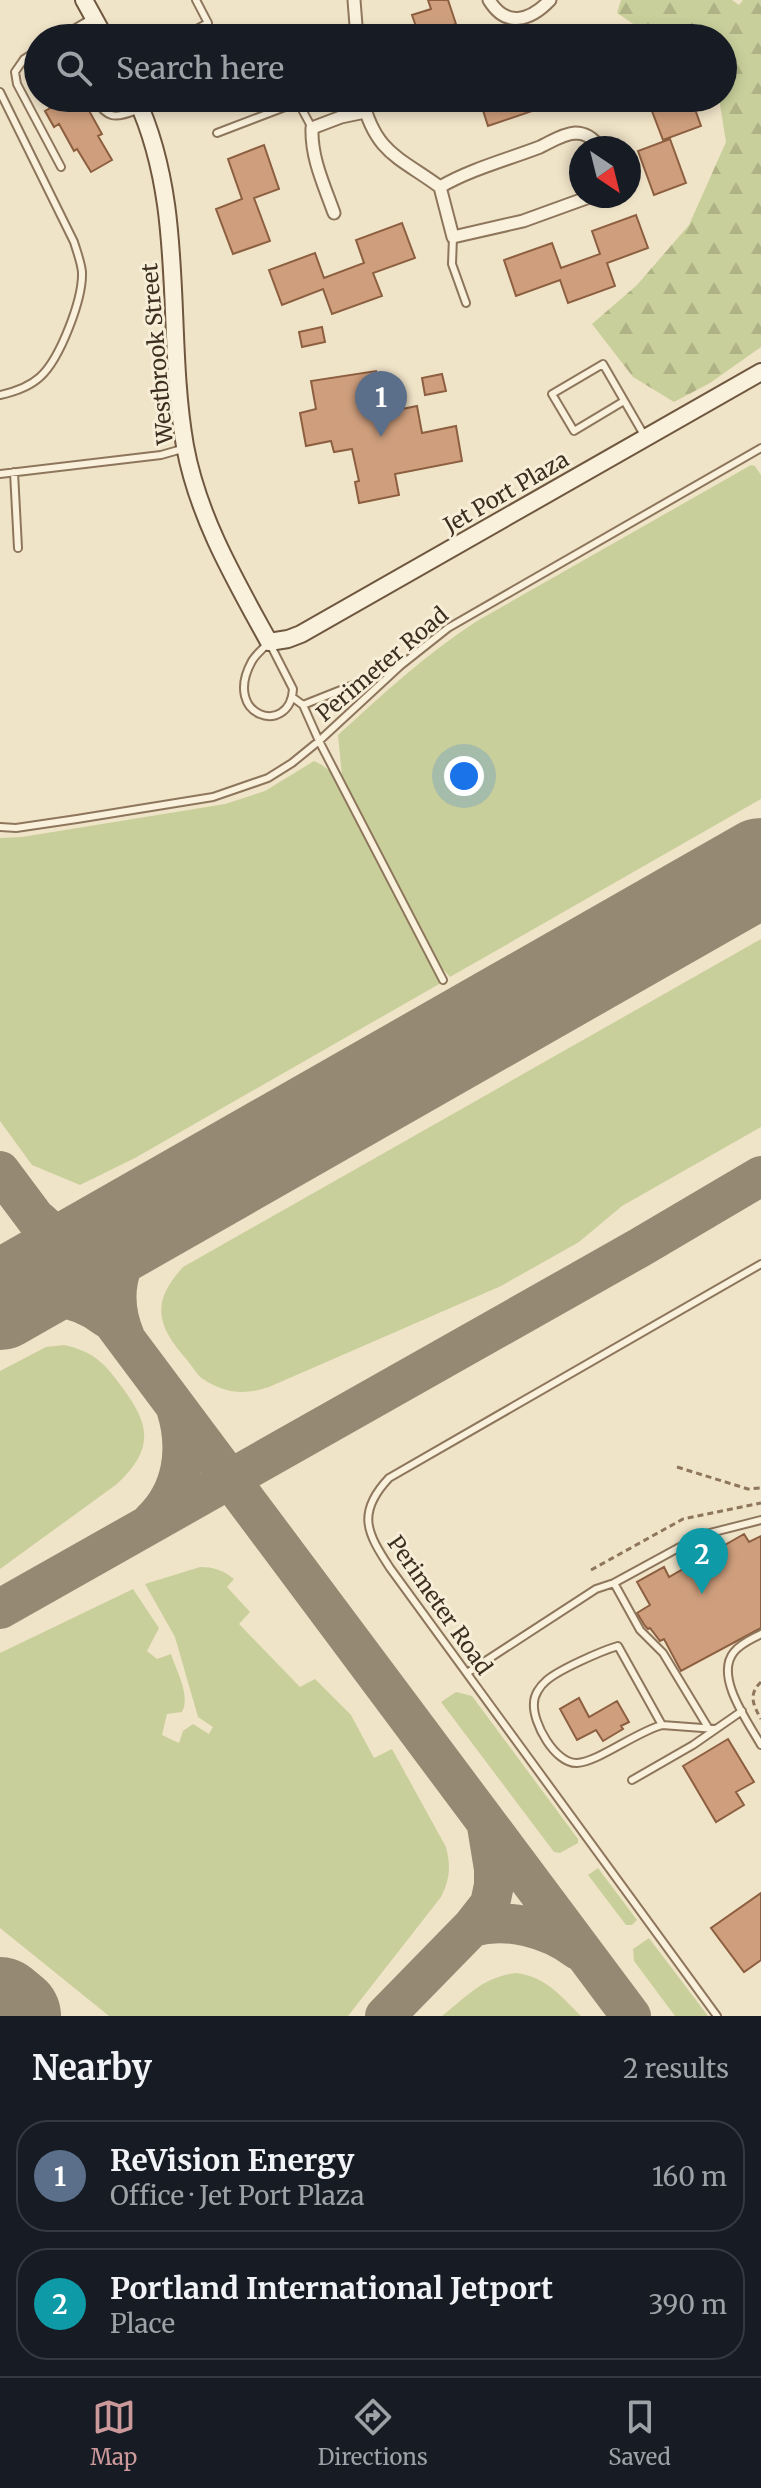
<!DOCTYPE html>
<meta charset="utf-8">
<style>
:root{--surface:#171b24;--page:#20242c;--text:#f1f3f6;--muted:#9ea1a6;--line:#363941;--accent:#cc999b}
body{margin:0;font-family:Merriweather,serif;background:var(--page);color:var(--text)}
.compass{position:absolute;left:569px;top:136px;width:72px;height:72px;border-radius:50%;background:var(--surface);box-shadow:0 4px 12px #0003;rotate:145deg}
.you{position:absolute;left:464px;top:776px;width:28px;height:28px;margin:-20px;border:6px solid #fff;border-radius:50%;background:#1a73e8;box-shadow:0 0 0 12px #1a73e833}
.badge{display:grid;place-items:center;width:52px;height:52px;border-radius:50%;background:var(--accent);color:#fff;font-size:26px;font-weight:700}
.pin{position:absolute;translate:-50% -66px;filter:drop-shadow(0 2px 4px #0008)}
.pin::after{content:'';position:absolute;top:42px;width:28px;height:24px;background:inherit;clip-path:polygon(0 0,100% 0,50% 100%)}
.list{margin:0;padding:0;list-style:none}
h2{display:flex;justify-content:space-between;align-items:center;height:104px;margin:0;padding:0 32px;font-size:34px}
h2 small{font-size:26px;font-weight:400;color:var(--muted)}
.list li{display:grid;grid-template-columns:52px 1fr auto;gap:24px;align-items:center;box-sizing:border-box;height:112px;margin:0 16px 16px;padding:0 16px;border:2px solid var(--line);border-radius:32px}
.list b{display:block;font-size:30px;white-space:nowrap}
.list p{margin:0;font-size:26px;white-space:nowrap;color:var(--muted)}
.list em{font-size:26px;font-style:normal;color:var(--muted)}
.icon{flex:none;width:44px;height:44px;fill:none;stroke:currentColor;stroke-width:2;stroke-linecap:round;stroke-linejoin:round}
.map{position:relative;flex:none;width:761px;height:2016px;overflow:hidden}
.search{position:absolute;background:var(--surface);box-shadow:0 4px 12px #0003;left:24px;right:24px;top:24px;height:88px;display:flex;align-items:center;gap:20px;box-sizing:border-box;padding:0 28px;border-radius:44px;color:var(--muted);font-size:30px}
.sheet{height:360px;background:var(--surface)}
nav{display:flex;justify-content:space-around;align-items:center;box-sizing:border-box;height:112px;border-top:2px solid var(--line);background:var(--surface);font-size:22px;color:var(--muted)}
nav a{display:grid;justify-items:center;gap:4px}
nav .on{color:var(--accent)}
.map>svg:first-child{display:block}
.green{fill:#c9cf9b}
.forest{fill:url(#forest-firs)}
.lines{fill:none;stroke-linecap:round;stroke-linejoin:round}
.taxiway{stroke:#968974;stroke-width:40}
.runway{stroke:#968974;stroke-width:98}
.building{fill:#cf9f7d;stroke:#8d5f41;stroke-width:2}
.lane-casing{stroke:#8d765c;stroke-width:10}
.street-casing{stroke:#8d765c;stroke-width:15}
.secondary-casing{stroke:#6f573f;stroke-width:20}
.path{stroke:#8d765c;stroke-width:3;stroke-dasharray:6 4;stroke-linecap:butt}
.lane{stroke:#faf1dc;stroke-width:6}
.street{stroke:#faf1dc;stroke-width:11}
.secondary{stroke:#faf1dc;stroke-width:16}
.labels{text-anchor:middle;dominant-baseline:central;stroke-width:6;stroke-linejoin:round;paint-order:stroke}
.street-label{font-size:22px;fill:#3d2e20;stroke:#f7eed8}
</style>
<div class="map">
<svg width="761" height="2016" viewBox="0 0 761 2016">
<defs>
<pattern id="forest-firs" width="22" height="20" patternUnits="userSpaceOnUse" patternTransform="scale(2)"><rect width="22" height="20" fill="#c9cf9b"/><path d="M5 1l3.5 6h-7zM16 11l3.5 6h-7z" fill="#aeb285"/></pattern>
</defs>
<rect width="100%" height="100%" fill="#f0e4c8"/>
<path class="green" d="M751,465l4,1 6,9v324l-311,178 -10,-11 -98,-190 -4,-41c45,-41 88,-81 139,-114z
M314,761l8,4 10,8 109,210 -306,175 -55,27 -48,-20 -32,-44v-283l22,-1 203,-33 40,-13z
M761,939v188l-139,79 -43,36 -78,44 -232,101c-23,8 -44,7 -66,-8 -6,-4 -11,-13 -16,-19 -30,-34 -37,-57 -4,-93z
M64,1345c31,7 40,18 58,42 29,39 32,62 -5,97l-117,85v-198l46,-24z
M200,1567c14,0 23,3 34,12l-7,8 23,25 -11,12 61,63 15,-8 36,36 23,43 18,-9 54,98c5,19 4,32 -5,50l-93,119h-239l-109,-88v-275l133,-64 26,39 -12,23 10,8 14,-5c5,16 20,42 11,58l-15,2 -5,21 17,8 4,-12 10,-7 16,10 4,-7 -15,-10 -23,-80 -30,-53z
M456,1692l16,4 106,143v4l-18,10 -6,-1 -113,-150z
M598,1868l39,52 -5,5h-6l-38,-50z
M649,1938l59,78h-33l-41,-55 -1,-12z
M517,1973c29,4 44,23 64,43h-139c25,-20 42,-40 75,-43z"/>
<path class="forest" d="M621,0h111l7,5 4,-5h18v347l-51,36 -36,19 -41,-25 -41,-53 45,-39 52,-60 37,-83 -7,-44h4v-60h-69l-37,-25z"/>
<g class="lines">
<path class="taxiway" d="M0,1171l631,845
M39,1221c23,27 58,20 87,8
M0,1302c39,-9 73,-10 107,16
M125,1337c-23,-55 3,-96 43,-131
M151,1522c32,-30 38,-73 25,-114
M0,1609l639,-361 122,-72
M472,1927c35,-10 77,1 106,23
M385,2016l87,-89 18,-23 4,-19v-16l-7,-43"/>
<path class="runway" d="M0,1301l761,-434
M0,2006l12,10"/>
</g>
<path class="building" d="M428,0h20l8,24 -22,7 2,7h-16l-8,-23 19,-6z
M45,98h37l20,36 -4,2 14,24 -21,12 -14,-23 -3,2 -15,-27 -5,3 -9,-16 5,-3z
M479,98h58l4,10 -53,18z
M647,98h44l10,28 -38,14z
M670,139l16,44 -32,12 -16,-44z
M264,145l15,44 -25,9 16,43 -37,13 -17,-45 26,-10 -14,-40z
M636,215l12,33 -41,15 8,23 -47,17 -8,-23 -44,16 -12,-36 48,-17 9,25 39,-14 -8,-23z
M402,223l13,35 -42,15 9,23 -50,18 -9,-25 -41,16 -13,-35 46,-17 9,25 40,-15 -8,-23z
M322,327l3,15 -23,5 -3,-15z
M376,371l11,41 30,-6 5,27 34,-7 6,35 -67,13 4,21 -40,8 -4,-21 4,-1 -7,-32 -18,3 -3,-11 -25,5 -6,-33 16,-4 -5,-28z
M442,374l4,17 -21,4 -3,-17z
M744,1534l5,8 12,-6v92l-80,43 -17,-32 -4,2 -10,-13 -2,1 -3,-3 -8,-13 13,-8 -13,-23 27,-15 5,10z
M579,1698l10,19 28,-16 12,21 -8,4 2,3 -20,12 -7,-11 -19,10 -17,-31z
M728,1739l26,43 -18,10 8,13 -28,17 -33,-56z
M761,1893v67l-17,12 -33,-44z"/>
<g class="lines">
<g class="lane-casing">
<path id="lane" d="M67,38v-5l27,-16
M180,38l28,-15 -12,-23
M38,50l-14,9 -9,13 2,12 44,83
M0,92l74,150c3,10 7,20 8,30 1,27 -22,87 -42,105 -11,10 -26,15 -40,18
M94,98c13,21 21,21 43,12
M217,133l81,-31 14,26
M453,237l-1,27 14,39
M624,401l-50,30 -22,-37 51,-30 41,71
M14,472l4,76
M0,474l161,-19 21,-6
M269,642l24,47c-3,48 -72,28 -41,-28 4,-7 12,-13 17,-19z
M292,697l11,8 16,36 124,239
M303,705l93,-37
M0,827l16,1 61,-9 136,-22 55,-19 24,-15 27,-22 81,-75 48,-38 313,-180
M614,1583l26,47 23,23 46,76
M761,1634c-9,5 -20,9 -27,18 -20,24 14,70 27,93
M467,1673l129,-84 18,-6 88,-48 59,-15
M662,1725c-26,7 -64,37 -85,38 -22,1 -45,-41 -43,-60 0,-8 6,-17 12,-22 12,-11 55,-30 72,-35l44,79 54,4
M632,1780l61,-35 49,-34
M717,2016l-327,-448c-23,-35 -34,-55 -1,-90l372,-214"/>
</g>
<g class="street-casing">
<path id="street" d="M354,0l3,38
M489,0c17,28 41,21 61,0
M362,98c13,55 37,59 78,89
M592,196l-69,25 -70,16 -13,-50c31,-18 66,-27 100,-40 11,-5 22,-13 35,-14 12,0 19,6 25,15
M334,213c-10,-28 -23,-55 -22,-85l29,-11 24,-5"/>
</g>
<g class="secondary-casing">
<path id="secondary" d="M84,0l21,38
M136,98c51,109 29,234 49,348 13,71 50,134 84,196l19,-3 13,-5 460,-262"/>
</g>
<path class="path" d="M677,1467l71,22 13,-1
M591,1570l92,-51 78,-16
M761,1682c-13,12 -8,23 0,37"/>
<use href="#lane" class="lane"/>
<use href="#street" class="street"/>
<use href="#secondary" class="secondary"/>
</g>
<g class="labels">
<g class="street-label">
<text transform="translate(157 354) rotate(-95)">Westbrook Street</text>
<text transform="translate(506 492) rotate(-30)">Jet Port Plaza</text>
<text transform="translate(382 664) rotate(-40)">Perimeter Road</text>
<text transform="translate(440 1605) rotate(55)">Perimeter Road</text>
</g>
</g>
</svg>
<svg class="compass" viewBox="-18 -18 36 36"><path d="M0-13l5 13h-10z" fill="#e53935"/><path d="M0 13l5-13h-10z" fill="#9ea1a6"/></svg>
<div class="you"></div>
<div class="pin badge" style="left:381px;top:437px;background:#5c6f8a">1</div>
<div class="pin badge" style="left:702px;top:1594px;background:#0f9aa8">2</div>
<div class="search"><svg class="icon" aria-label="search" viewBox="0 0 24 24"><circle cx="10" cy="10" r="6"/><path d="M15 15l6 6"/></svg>Search here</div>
</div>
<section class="sheet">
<h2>Nearby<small>2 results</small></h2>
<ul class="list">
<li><span class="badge" style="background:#5c6f8a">1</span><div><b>ReVision Energy</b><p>Office · Jet Port Plaza</p></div><em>160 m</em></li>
<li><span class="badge" style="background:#0f9aa8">2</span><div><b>Portland International Jetport</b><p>Place</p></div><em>390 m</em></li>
</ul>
</section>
<nav>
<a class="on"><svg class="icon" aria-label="map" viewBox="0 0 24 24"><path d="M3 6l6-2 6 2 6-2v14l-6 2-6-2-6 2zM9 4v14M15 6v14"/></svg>Map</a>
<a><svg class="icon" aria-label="directions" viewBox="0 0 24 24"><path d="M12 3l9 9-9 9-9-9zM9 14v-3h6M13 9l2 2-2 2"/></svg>Directions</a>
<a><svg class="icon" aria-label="saved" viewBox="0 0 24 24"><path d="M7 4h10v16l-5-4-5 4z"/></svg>Saved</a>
</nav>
